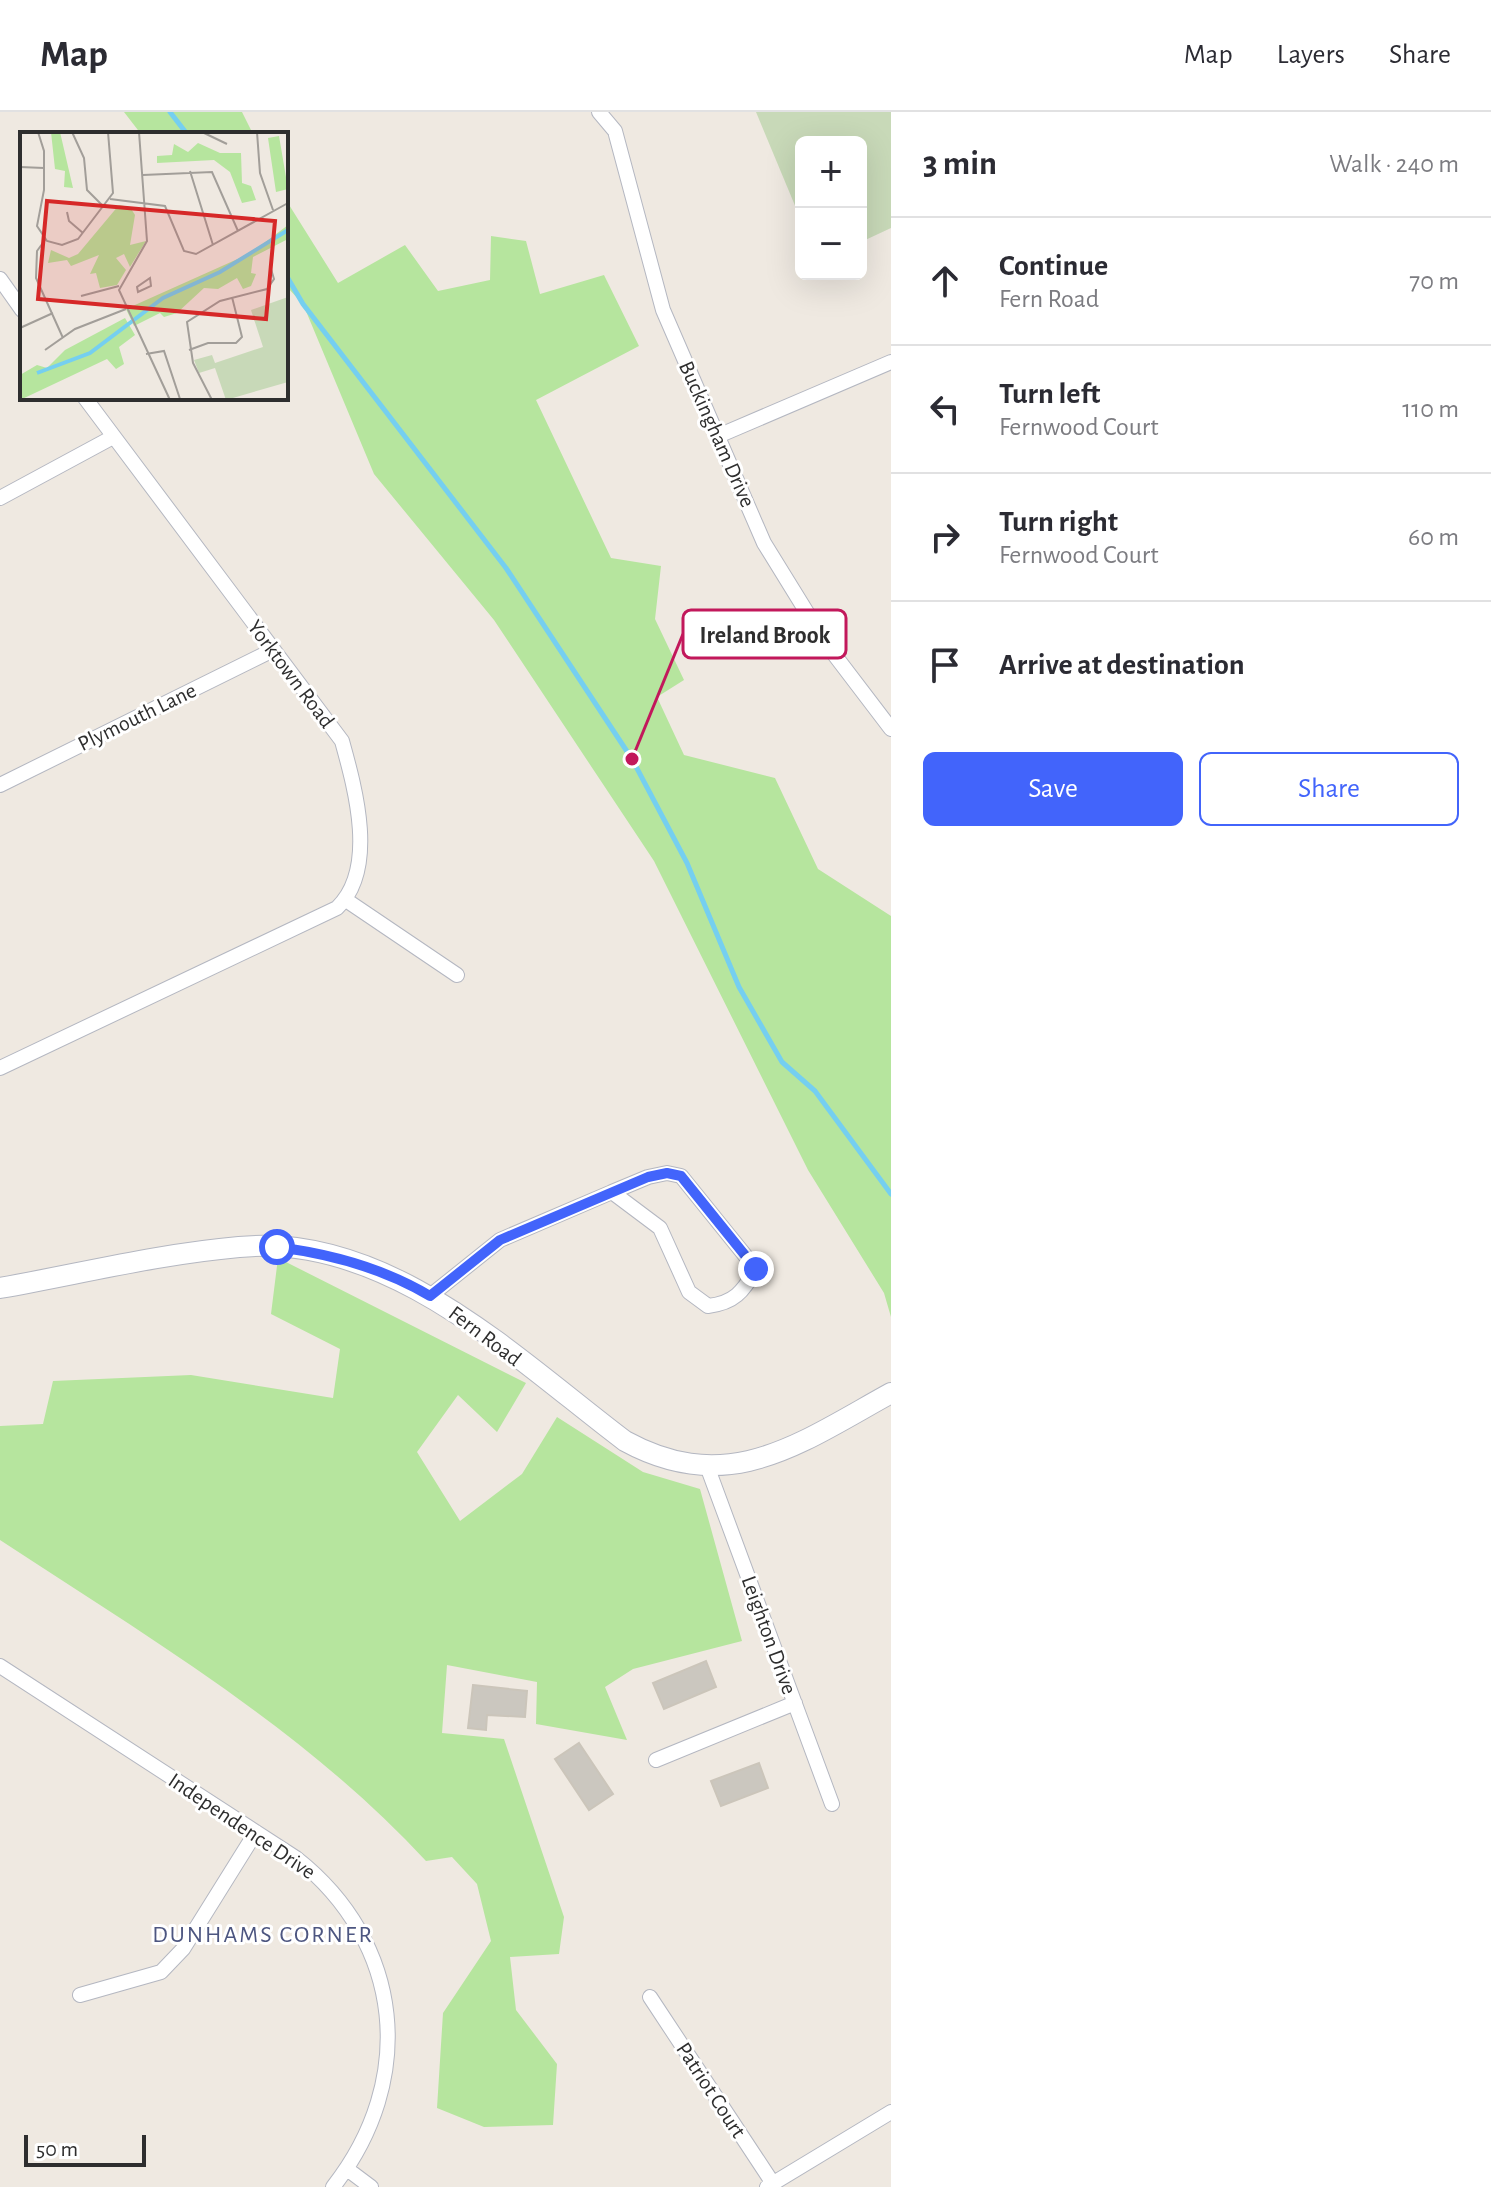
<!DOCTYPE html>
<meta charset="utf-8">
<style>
:root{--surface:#fff;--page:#f2f2f3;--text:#2b2b33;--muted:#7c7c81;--line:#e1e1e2;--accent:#4264fb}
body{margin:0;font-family:"Alegreya Sans",sans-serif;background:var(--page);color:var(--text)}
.controls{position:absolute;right:24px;top:24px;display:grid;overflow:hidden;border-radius:12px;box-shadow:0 8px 32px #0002}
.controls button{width:72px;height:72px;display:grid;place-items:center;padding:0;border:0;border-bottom:2px solid var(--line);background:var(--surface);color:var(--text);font:40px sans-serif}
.scale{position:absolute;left:24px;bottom:20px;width:122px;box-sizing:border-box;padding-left:8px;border:4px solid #2e2e2e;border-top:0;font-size:22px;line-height:28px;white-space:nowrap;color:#2e2e2e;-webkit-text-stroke:6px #fff;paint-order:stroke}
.stop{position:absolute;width:24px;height:24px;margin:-18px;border:6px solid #4264fb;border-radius:50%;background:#fff}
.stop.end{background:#4264fb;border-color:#fff;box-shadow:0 2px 8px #0008}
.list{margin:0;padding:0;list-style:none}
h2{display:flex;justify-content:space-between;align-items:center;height:104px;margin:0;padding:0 32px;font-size:34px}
h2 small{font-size:26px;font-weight:400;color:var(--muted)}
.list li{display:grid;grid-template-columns:52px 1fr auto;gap:24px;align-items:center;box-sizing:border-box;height:128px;padding:0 32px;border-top:2px solid var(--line)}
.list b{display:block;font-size:30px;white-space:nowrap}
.list p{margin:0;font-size:26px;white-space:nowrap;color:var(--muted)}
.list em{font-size:26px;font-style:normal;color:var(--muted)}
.actions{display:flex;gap:16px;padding:24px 32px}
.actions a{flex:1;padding:18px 0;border:2px solid var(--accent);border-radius:12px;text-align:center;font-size:28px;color:var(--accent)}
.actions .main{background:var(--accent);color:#fff}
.icon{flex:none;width:44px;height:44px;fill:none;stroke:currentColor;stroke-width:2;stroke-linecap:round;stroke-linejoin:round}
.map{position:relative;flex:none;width:891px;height:2075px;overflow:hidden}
header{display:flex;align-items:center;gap:48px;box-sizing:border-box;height:112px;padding:0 40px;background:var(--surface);border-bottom:2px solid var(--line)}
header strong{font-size:38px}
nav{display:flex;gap:44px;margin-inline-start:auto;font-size:28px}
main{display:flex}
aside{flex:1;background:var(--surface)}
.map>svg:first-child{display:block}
.green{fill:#b6e59e}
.cemetery{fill:#c8d9b8}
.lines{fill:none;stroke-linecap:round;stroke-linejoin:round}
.stream{stroke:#75cff0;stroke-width:5}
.building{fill:#cbc7bf;stroke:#cbc5ba;stroke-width:2}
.street-casing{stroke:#b4b7c1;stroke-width:16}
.secondary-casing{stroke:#b4b7c1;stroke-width:22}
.street{stroke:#fff;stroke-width:14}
.secondary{stroke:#fff;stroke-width:20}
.route{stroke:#4264fb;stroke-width:10}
.labels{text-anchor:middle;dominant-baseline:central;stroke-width:6;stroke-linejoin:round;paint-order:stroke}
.street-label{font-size:22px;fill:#2e2e2e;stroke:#fff}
.neighbourhood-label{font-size:24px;letter-spacing:2px;fill:#4d5680;stroke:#fff}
.inset-river{fill:none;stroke:#75cff0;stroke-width:4}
.inset-road{fill:none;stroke:#a29e99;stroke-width:2}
.view{fill:#d62828;fill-opacity:0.15;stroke:#d62828;stroke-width:4}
.inset-edge{fill:none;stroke:#2e2e2e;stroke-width:4}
.leader{fill:none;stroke:#c2185b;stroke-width:3}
.callout-dot{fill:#c2185b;stroke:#fff;stroke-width:3}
.callout{fill:#fff;stroke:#c2185b;stroke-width:3}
.callout-label{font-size:24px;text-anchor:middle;font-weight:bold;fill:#2e2e2e}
</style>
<header>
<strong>Map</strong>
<nav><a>Map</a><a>Layers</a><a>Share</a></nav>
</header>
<main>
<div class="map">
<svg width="891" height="2075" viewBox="0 0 891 2075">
<rect width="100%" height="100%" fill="#efe9e1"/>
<path class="green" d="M124,0h118l11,22h-112z
M286,88l52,83 67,-38 33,46 52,-11 1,-44 35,5 14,53 64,-19 35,71 -103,54 75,158 50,8 -6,53 29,61 -27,17 27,58 91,23 43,91 73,47v401l-7,-24 -76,-123 -154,-309 -160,-241 -120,-146 -71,-170 -17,-18z
M278,1146l248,125 -29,49 -39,-37 -41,57 43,69 62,-47 35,-57 86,55 57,17 42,152 -109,28 -28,18 22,53 -91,-16 1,-42 -90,-17 -5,68 62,6 60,178 -5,37 -49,3 6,53 41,54 -4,61 -69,2 -47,-19 6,-95 48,-72 -14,-57 -25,-27 -26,4c-121,-131 -277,-223 -426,-321v-114l43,-2 10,-43 138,-6 142,23 7,-49 -69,-35z"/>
<path class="cemetery" d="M756,0h135v116l-30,14v-100h-60v78z"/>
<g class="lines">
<path class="stream" d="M170,0l17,22
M286,163l17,29 203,264 126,191 55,104 52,124 43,75 33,29 76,103"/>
</g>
<path class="building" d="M706,1549l10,26 -52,22 -11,-26z
M473,1573l54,6 -2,26 -38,-2 -1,15 -18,-2z
M579,1631l34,51 -24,16 -34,-51z
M759,1651l9,25 -47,18 -10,-25z"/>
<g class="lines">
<g class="street-casing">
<path id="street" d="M599,0l16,19 48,179 101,233 63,102 64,84
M0,167l22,31
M718,324l173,-74
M0,386l113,-61
M0,673l273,-135
M346,788l111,75
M0,956l337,-160c41,-39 18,-120 5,-167l-257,-343
M667,1061l14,3 75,93c-13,23 -22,34 -48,37l-19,-14 -29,-64 -48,-36 36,-15z
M430,1184l70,-56 112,-48
M707,1354l125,338
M0,1554l296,192c108,85 121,222 37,329
M656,1648l139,-57
M80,1883l81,-23 22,-23 73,-117
M650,1885l122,185
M347,2057l24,18
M767,2075l124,-75"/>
</g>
<g class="secondary-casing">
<path id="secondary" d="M0,1176c79,-14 159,-34 239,-41 149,-15 276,111 386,194 104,57 175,2 266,-48"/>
</g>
<use href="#street" class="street"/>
<use href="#secondary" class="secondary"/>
</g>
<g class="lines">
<path class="route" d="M277,1135c55,7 106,21 153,49l70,-56 148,-63 19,-4 14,3 75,93"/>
</g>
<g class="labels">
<g class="street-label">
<text transform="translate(717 322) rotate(66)">Buckingham Drive</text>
<text transform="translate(291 562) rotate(53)">Yorktown Road</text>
<text transform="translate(137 605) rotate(-26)">Plymouth Lane</text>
<text transform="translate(485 1224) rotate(37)">Fern Road</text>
<text transform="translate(769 1523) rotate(70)">Leighton Drive</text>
<text transform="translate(242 1714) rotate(34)">Independence Drive</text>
<text transform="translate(711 1978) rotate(57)">Patriot Court</text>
</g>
<g class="neighbourhood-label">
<text x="263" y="1823">DUNHAMS CORNER</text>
</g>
</g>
<g transform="translate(20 20)">
<rect width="268" height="268" fill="#efe9e1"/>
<path d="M31,0h9l13,56 -9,-1 1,-16 -10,-2zM259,4l9,53 -12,3 -8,-54zM178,11l22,10h21l1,30 9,3 5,14 -14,3 -12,-31 -16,-12 -57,3v-7l15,-1 2,-11 14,8zM99,73l11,2 5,8 -5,30 16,-4 -16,26 -6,-13 -8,4 10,12 -9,15 -17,3 -4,-15 -6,1 9,-19 -28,11 -4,-6 -19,3 3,-13 18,8 9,-4zM268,93v14l-35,18 -2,16 5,1 -5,12 -8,3 -6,-11 -19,11 -14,-1 -27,25 -13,4 -4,-4 -26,13 -8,-17 125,-56zM105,186l10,17 -16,12 5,17 -8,5 -9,-10 -87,41v-25l17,-10 10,3 18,-18z" fill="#b6e59e"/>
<path d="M268,165v85l-62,18 -11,-32 -16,5 -5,-13 18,-5 3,8 48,-16 -12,-37z" fill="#c8d9b8"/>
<path class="inset-river" d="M17,241l53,-20 73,-55 57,-26 68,-42"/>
<path class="inset-road" d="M18,0l6,19v39l-7,36 10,15 15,4 16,-6 35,-46 -5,-61M52,0l12,26 3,32 17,17M119,0l8,109 -28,49 51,110M182,0l25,12M237,0l3,41 13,37M0,35l24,1M170,39l23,74M123,43l69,-3 26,59M90,67l55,7 19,45 12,3 92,-51M47,80l2,9 14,12M25,108l-8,11 -1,27 27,60M130,146l1,8 -13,6 -1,-5zM61,164l38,-10M0,196l33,-15M25,218l30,-21 51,-20M169,218l19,-7h28l6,-6 -10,-40M126,222l18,-3 16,48M192,268l-19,-37 -6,-41 33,-21 47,-12 7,-10 -3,-10"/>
<path class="view" d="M27,69l228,20 -9,98 -228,-20z"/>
<rect width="268" height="268" class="inset-edge"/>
</g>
<path class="leader" d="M632 647L683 522"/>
<circle class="callout-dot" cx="632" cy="647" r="8"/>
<rect class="callout" x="683" y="498" width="163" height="48" rx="8"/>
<g class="callout-label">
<text x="765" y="531">Ireland Brook</text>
</g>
</svg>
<div class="controls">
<button>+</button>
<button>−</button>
</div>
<div class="scale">50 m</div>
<div class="stop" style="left:277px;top:1135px"></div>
<div class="stop end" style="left:756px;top:1157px"></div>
</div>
<aside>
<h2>3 min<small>Walk · 240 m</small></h2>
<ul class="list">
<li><svg class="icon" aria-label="ahead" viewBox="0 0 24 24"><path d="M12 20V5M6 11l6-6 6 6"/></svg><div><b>Continue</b><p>Fern Road</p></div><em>70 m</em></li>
<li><svg class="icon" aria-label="left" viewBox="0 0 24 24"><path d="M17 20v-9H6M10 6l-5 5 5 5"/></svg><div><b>Turn left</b><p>Fernwood Court</p></div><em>110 m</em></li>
<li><svg class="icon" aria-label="right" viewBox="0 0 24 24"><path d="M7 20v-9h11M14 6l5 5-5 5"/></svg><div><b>Turn right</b><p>Fernwood Court</p></div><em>60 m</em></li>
<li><svg class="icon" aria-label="arrive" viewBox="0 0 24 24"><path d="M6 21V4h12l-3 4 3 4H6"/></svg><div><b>Arrive at destination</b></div></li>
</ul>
<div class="actions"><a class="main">Save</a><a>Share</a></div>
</aside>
</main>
